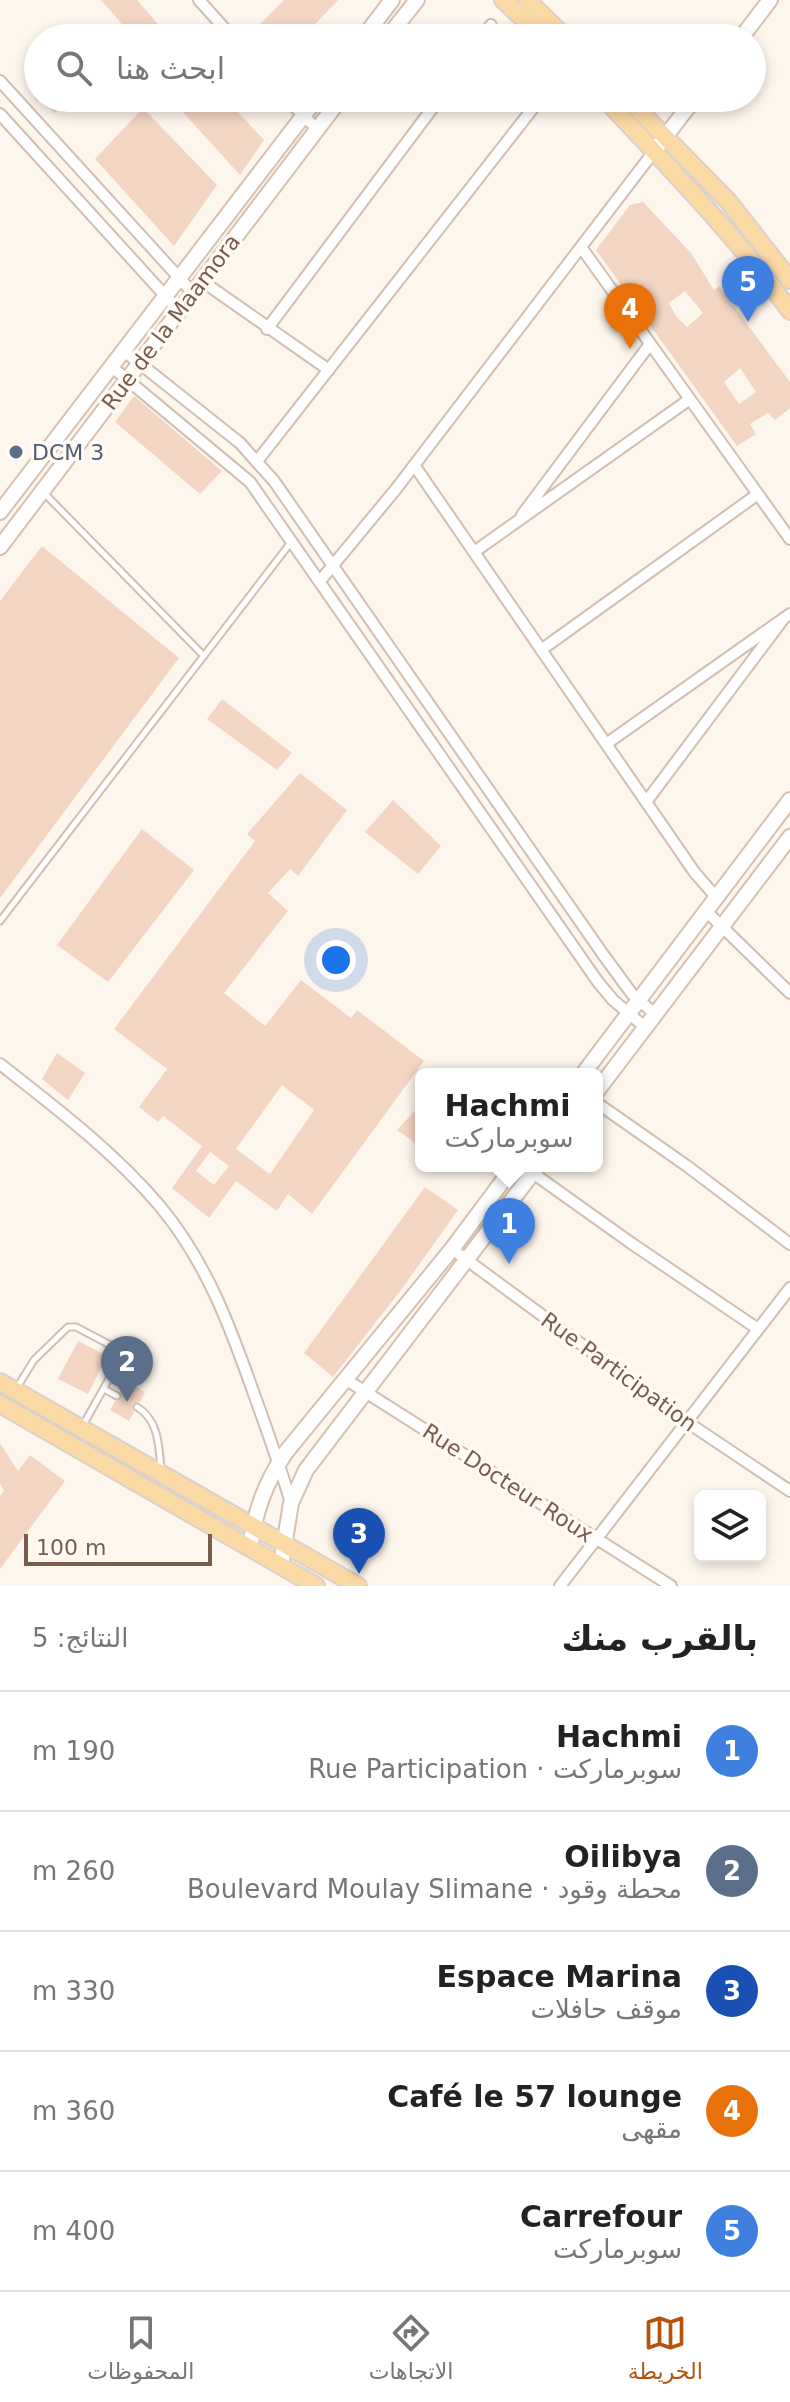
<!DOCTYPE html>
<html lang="ar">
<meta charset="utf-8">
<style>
:root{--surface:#fff;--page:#f6f6f6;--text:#222;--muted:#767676;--line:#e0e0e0;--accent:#b45309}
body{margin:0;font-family:"DejaVu Sans","Noto Naskh Arabic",sans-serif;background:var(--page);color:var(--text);direction:rtl}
.controls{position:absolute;right:24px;bottom:24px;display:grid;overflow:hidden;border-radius:12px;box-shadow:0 4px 12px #0003}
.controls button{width:72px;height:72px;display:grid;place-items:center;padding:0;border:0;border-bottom:2px solid var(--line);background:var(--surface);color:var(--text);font:40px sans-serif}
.scale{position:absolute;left:24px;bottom:20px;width:188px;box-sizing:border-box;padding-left:8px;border:4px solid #7a5c4d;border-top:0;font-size:22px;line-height:28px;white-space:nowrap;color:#7a5c4d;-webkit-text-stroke:6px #fffaf3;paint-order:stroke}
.you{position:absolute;left:336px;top:960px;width:28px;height:28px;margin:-20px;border:6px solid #fff;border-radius:50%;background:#1a73e8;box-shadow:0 0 0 12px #1a73e833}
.badge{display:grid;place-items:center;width:52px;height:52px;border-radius:50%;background:var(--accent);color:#fff;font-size:26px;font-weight:700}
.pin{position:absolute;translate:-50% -66px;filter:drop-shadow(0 2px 4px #0008)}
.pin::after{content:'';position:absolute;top:42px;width:28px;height:24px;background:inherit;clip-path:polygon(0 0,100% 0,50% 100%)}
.popup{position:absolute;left:415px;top:1068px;width:188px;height:104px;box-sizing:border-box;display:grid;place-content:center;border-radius:12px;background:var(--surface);filter:drop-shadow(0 2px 6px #0005);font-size:26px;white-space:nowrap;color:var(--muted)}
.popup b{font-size:30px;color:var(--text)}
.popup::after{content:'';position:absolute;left:50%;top:100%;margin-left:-16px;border:16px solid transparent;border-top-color:var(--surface)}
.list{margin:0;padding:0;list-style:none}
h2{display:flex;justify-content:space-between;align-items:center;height:104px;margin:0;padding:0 32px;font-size:34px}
h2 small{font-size:26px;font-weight:400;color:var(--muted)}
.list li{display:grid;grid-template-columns:52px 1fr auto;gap:24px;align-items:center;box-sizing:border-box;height:120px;padding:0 32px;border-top:2px solid var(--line)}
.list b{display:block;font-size:30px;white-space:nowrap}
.list p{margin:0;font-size:26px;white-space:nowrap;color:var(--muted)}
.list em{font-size:26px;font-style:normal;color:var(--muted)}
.icon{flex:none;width:44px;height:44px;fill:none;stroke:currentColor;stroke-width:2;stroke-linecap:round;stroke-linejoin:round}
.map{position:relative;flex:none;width:790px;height:1586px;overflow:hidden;direction:ltr}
.search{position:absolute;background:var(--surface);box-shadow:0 4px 12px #0003;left:24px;right:24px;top:24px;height:88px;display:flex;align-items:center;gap:20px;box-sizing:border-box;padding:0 28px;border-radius:44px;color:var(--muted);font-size:30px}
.sheet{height:704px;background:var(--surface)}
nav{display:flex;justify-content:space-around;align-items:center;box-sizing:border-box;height:112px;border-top:2px solid var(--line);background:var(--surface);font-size:22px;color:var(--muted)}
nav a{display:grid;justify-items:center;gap:4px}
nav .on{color:var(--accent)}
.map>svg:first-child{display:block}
.building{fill:#f3d5c3;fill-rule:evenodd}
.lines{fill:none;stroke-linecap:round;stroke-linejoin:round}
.lane-casing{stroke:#d1beb0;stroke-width:9}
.street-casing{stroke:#d1beb0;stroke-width:14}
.secondary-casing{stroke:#d6c0b0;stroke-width:18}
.primary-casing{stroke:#dad1cd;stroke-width:20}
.lane{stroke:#fff;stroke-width:5}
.street{stroke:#fff;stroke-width:10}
.secondary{stroke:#fff;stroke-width:14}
.primary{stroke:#fbd9a5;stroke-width:16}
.service-dot{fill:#5c6f8a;stroke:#fffaf3;stroke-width:3}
.labels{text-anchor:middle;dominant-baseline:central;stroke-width:7;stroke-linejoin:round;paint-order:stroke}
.street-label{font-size:22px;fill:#7a5c4d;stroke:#fffaf3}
.service-label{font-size:22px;fill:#4e5e75;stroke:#fffaf3;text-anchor:start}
</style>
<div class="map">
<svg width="790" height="1586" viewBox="0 0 790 1586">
<rect width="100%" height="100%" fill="#fdf6ec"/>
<path class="building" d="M101,0h36l33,38h-36z
M284,0h54l-36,38h-29l-14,-13z
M38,60v38h32l-15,15 -17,-13 -1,3 -11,-28z
M170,98h55l39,42 -24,35z
M143,108l74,77 -43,61 -79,-87z
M643,202l48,51 23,37 5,-4 71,96v26l-15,12 -7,-7 -18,11 6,10 -19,12 -141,-196 34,-45zM685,291l18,22 -16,14 -11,-11 -7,-13zM740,368l16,24 -17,12 -15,-22z
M134,396l88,75 -22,23 -85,-72z
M42,546l137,112 -179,240v-297z
M222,699l70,54 -15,17 -70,-51z
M300,773l47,37 -49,66 -8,-7 -22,24 20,18 -64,82 41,33 36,-46 50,38 6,-8 67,51 -112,153 -24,-20 -11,17 -41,-30 -27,37 -37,-30 30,-42 -39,-30 -5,6 -19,-15 28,-38 -53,-40 141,-188 -8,-7zM282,1085l32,25 -44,64 -34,-25zM210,1152l19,14 -15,19 -18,-14z
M393,800l48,46 -23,28 -53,-42z
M142,829l52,41 -86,112 -51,-37z
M57,1053l28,20 -17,27 -26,-21z
M421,1104v43l-24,-17z
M425,1187l33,23 -54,76 -71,91 -29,-24z
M78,1341l29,15 -19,38 -30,-15z
M126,1381l19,11 -5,10 -8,2 2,8 -5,9 -19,-11 5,-9 6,-2 -1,-8z
M0,1443l18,28 12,-16 35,26 -65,88v-73l4,-5 -4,-8z"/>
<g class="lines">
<g class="lane-casing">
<path id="lane" d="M45,494l159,162
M0,921l292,-380
M16,1389l18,-29 34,-33h8l40,21 4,6 -1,7 -37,66
M104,1389l13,7
M137,1407c22,13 22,40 24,63"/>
</g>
<g class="street-casing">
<path id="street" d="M199,0l34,38
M482,38l9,-13
M0,81l193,212
M286,98l31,31
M0,114l179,197
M581,247l209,292
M202,281l127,89
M267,329l173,-231
M124,351l116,92 34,38 328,472 30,41 24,21
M112,367l138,115 348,500 15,18 33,28
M258,460l283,-362
M414,465l281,408 21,24
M522,515l128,-171
M474,552l216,-153
M320,581l76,-92 259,-339
M541,650l217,-156
M606,744l184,-130
M646,802l138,-184
M706,911l84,82
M0,1064c56,44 113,87 159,141 47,56 71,121 95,189 13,36 26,72 37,109
M597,1103l90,63 103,78
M523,1166l108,77 127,86
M452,1249l235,173 103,69
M345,1379l326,207
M560,1586l230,-298"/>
</g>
<g class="secondary-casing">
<path id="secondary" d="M363,38l29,-38
M387,38l30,-38
M741,38l29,-38
M655,150l40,-52
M0,512l317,-414
M0,547l341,-449
M583,1074l207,-274
M597,1091l193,-254
M250,1548c5,-37 15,-65 36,-96l166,-203 62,-83
M281,1565l10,-62 15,-33 232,-304"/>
</g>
<g class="primary-casing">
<path id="primary" d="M503,0l41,38
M527,0l39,38
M604,98c67,72 128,133 186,213
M627,98l101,103 62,79
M0,1382l358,204
M0,1404l316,182"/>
</g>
<use href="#lane" class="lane"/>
<use href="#street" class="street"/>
<use href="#secondary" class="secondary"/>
<use href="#primary" class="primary"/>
</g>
<circle class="service-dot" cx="16" cy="452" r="8"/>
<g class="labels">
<g class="street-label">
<text transform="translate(171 322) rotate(-53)">Rue de la Maamora</text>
<text transform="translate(619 1372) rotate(36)">Rue Participation</text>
<text transform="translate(508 1483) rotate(33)">Rue Docteur Roux</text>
</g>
<g class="service-label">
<text x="32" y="452">DCM 3</text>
</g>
</g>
</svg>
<div class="controls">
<button><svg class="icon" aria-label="layers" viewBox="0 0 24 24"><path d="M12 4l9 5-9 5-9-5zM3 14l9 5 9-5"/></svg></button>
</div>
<div class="scale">100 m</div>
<div class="you"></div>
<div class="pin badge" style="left:509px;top:1264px;background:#3f7fe0">1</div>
<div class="popup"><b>Hachmi</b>سوبرماركت</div>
<div class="pin badge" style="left:127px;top:1402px;background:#5c6f8a">2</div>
<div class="pin badge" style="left:359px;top:1574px;background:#1a4fb4">3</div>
<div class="pin badge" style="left:630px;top:349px;background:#e8710a">4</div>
<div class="pin badge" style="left:748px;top:322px;background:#3f7fe0">5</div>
<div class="search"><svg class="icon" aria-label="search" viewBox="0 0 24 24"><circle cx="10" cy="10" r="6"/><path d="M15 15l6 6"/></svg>ابحث هنا</div>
</div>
<section class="sheet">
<h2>بالقرب منك<small>النتائج: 5</small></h2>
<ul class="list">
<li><span class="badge" style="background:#3f7fe0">1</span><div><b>Hachmi</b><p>سوبرماركت · Rue Participation</p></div><em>190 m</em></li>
<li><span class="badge" style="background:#5c6f8a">2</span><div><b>Oilibya</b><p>محطة وقود · Boulevard Moulay Slimane</p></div><em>260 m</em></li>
<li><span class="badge" style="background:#1a4fb4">3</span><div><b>Espace Marina</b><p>موقف حافلات</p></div><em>330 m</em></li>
<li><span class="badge" style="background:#e8710a">4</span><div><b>Café le 57 lounge</b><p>مقهى</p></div><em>360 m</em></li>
<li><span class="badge" style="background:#3f7fe0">5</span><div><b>Carrefour</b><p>سوبرماركت</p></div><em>400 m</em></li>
</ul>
</section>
<nav>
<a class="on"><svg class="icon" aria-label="map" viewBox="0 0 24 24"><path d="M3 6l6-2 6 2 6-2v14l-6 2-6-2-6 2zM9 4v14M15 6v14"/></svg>الخريطة</a>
<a><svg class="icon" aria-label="directions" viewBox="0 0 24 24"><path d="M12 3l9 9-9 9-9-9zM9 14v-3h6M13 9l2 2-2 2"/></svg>الاتجاهات</a>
<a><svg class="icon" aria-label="saved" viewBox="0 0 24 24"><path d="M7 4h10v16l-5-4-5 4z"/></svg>المحفوظات</a>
</nav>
